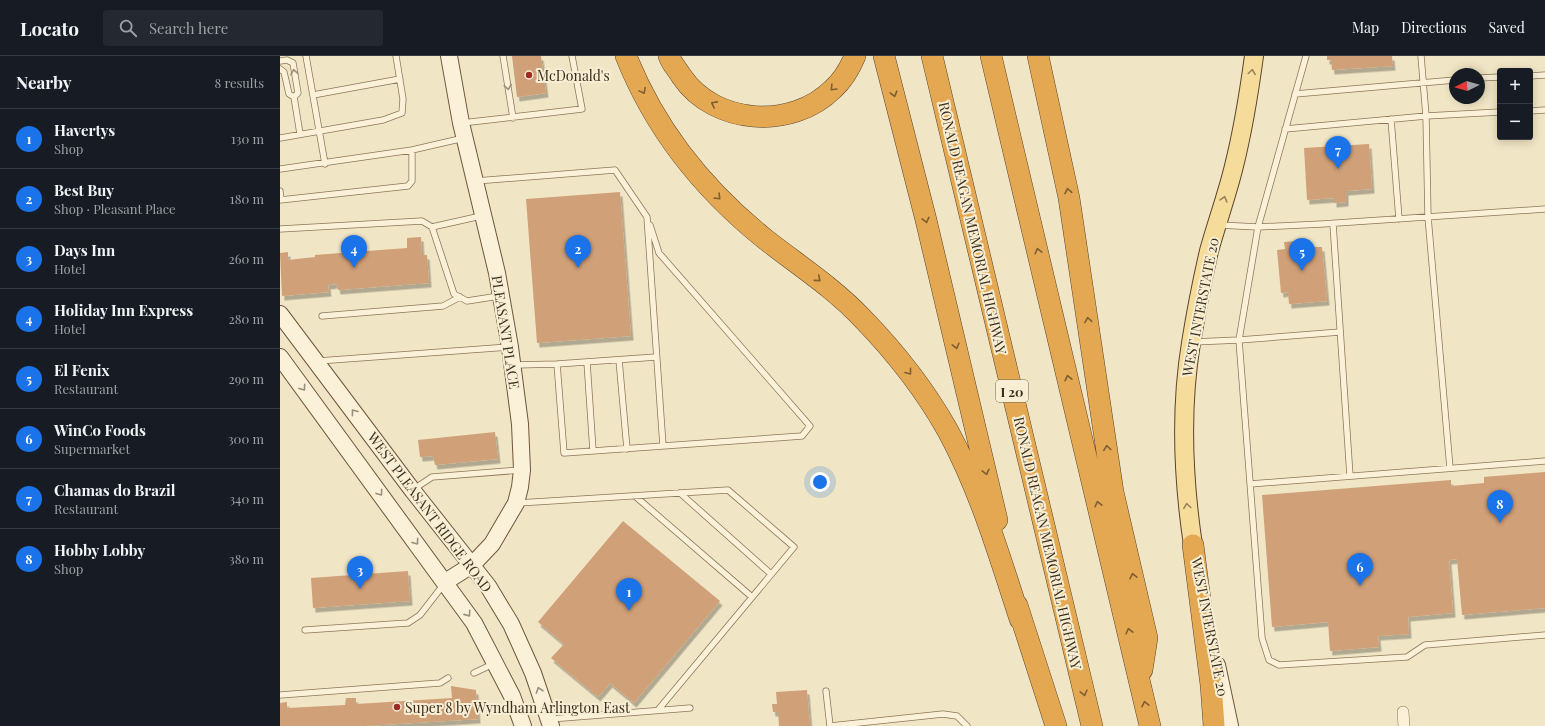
<!DOCTYPE html>
<meta charset="utf-8">
<style>
:root{--surface:#171b24;--page:#242831;--text:#f1f3f6;--muted:#9ea1a6;--line:#363941;--accent:#1a73e8}
body{margin:0;font-family:"Playfair Display",serif;background:var(--page);color:var(--text)}
.controls{position:absolute;right:12px;top:12px;display:grid;overflow:hidden;border-radius:4px;box-shadow:0 2px 10px #0003}
.controls button{width:36px;height:36px;display:grid;place-items:center;padding:0;border:0;border-bottom:1px solid var(--line);background:var(--surface);color:var(--text);font:20px sans-serif}
.compass{position:absolute;left:1169px;top:12px;width:36px;height:36px;border-radius:50%;background:var(--surface);box-shadow:0 2px 10px #0003;rotate:265deg}
.you{position:absolute;left:540px;top:426px;width:14px;height:14px;margin:-10px;border:3px solid #fff;border-radius:50%;background:#1a73e8;box-shadow:0 0 0 6px #1a73e833}
.badge{display:grid;place-items:center;width:26px;height:26px;border-radius:50%;background:var(--accent);color:#fff;font-size:13px;font-weight:700}
.pin{position:absolute;translate:-50% -33px;filter:drop-shadow(0 1px 2px #0008)}
.pin::after{content:'';position:absolute;top:21px;width:14px;height:12px;background:inherit;clip-path:polygon(0 0,100% 0,50% 100%)}
.list{margin:0;padding:0;list-style:none}
h2{display:flex;justify-content:space-between;align-items:center;height:52px;margin:0;padding:0 16px;font-size:17px}
h2 small{font-size:13px;font-weight:400;color:var(--muted)}
.list li{display:grid;grid-template-columns:26px 1fr auto;gap:12px;align-items:center;box-sizing:border-box;height:60px;padding:0 16px;border-top:1px solid var(--line)}
.list b{display:block;font-size:15px;white-space:nowrap}
.list p{margin:0;font-size:13px;white-space:nowrap;color:var(--muted)}
.list em{font-size:13px;font-style:normal;color:var(--muted)}
.icon{flex:none;width:22px;height:22px;fill:none;stroke:currentColor;stroke-width:2;stroke-linecap:round;stroke-linejoin:round}
.map{position:relative;flex:none;width:1265px;height:670px;overflow:hidden}
header{display:flex;align-items:center;gap:24px;box-sizing:border-box;height:56px;padding:0 20px;background:var(--surface);border-bottom:1px solid var(--line)}
header strong{font-size:19px}
nav{display:flex;gap:22px;margin-inline-start:auto;font-size:14px}
.search{width:280px;height:36px;background:var(--page);display:flex;align-items:center;gap:10px;box-sizing:border-box;padding:0 14px;border-radius:4px;color:var(--muted);font-size:15px}
main{display:flex}
aside{flex:1;background:var(--surface)}
.map>svg:first-child{display:block}
.building{fill:#d0a078;filter:url(#shadow)}
.lines{fill:none;stroke-linecap:round;stroke-linejoin:round}
.lane-casing{stroke:#8c7659;stroke-width:7}
.street-casing{stroke:#8c7659;stroke-width:12}
.secondary-casing{stroke:#6e573c;stroke-width:18}
.primary-casing{stroke:#5a442d;stroke-width:20}
.highway-casing{stroke:#5a442d;stroke-width:22}
.lane{stroke:#faf1d8;stroke-width:5.5}
.street{stroke:#faf1d8;stroke-width:11}
.secondary{stroke:#faf1d8;stroke-width:16}
.primary{stroke:#f5dc9a;stroke-width:18}
.highway{stroke:#e3a851;stroke-width:21}
.oneway{stroke:#9a8f7b}
.oneway2{stroke:#98845c}
.oneway3{stroke:#7e5e32}
.poi-dot{fill:#9e2a26;stroke:#f7eed4;stroke-width:1.5}
.labels{text-anchor:middle;dominant-baseline:central;stroke-width:4;stroke-linejoin:round;paint-order:stroke}
.shield{fill:#f7eed4;stroke:#736755;stroke-width:1}
.shield-label{font-size:13px;font-weight:bold;fill:#3b2d1e}
.poi-label{font-size:14px;fill:#3b2d1e;stroke:#f7eed4;text-anchor:start}
.street-label{font-size:14px;fill:#3b2d1e;stroke:#f7eed4}
</style>
<header>
<strong>Locato</strong>
<div class="search"><svg class="icon" aria-label="search" viewBox="0 0 24 24"><circle cx="10" cy="10" r="6"/><path d="M15 15l6 6"/></svg>Search here</div>
<nav><a>Map</a><a>Directions</a><a>Saved</a></nav>
</header>
<main>
<aside>
<h2>Nearby<small>8 results</small></h2>
<ul class="list">
<li><span class="badge">1</span><div><b>Havertys</b><p>Shop</p></div><em>130 m</em></li>
<li><span class="badge">2</span><div><b>Best Buy</b><p>Shop · Pleasant Place</p></div><em>180 m</em></li>
<li><span class="badge">3</span><div><b>Days Inn</b><p>Hotel</p></div><em>260 m</em></li>
<li><span class="badge">4</span><div><b>Holiday Inn Express</b><p>Hotel</p></div><em>280 m</em></li>
<li><span class="badge">5</span><div><b>El Fenix</b><p>Restaurant</p></div><em>290 m</em></li>
<li><span class="badge">6</span><div><b>WinCo Foods</b><p>Supermarket</p></div><em>300 m</em></li>
<li><span class="badge">7</span><div><b>Chamas do Brazil</b><p>Restaurant</p></div><em>340 m</em></li>
<li><span class="badge">8</span><div><b>Hobby Lobby</b><p>Shop</p></div><em>380 m</em></li>
</ul>
</aside>
<div class="map">
<svg width="1265" height="670" viewBox="0 0 1265 670">
<defs>
<filter id="shadow"><feDropShadow dx="2.5" dy="4.5" stdDeviation="0" flood-color="#0004"/></filter>
</defs>
<rect width="100%" height="100%" fill="#f0e5c4"/>
<path class="building" d="M232,0h29l5,37 -29,4z
M1047,0h65l1,10 -61,4 -1,-10h-4z
M1089,88l3,45 -26,2v11l-12,1v-5l-27,2 -3,-52z
M340,136l11,144 -94,7 -11,-144z
M141,181l1,18h5l2,28 -91,7 -1,-6 -9,1 1,7 -47,4 -2,-43 8,-1v8l27,-3v-2l92,-7v-10z
M1030,184v7h12l5,54 -38,3 -1,-12 -7,1 -4,-43 8,-1 -1,-7z
M215,376l3,27 -63,6 -2,-9 -13,1 -2,-17z
M1265,416v136l-83,7 -5,-56 -8,1 4,53 -45,4 1,17 -31,2 1,11 -49,4 -2,-29 -56,5 -10,-132 189,-15v6l33,-3v-6z
M343,465l97,80 -86,102 -24,-20 -12,14 -47,-39 13,-14 -26,-22z
M128,515l2,30 -97,7 -2,-30z
M171,630l25,4 2,29 -114,7h-84v-23l7,-1v6l58,-3 1,-7h10v6l96,-6z
M527,634l3,36h-31l-1,-14h-5l-1,-8h5l-1,-12z"/>
<g class="lines">
<g class="lane-casing">
<path id="lane" d="M26,0l19,108
M223,0l10,62
M1026,0l-48,171 -19,113 101,-8
M1141,0l5,60 2,101 22,251
M0,5l7,-1 6,3 5,30 -4,4
M0,13l4,3 5,22 5,3 6,37
M1250,20l15,-1
M1199,22l21,-1
M1015,38l160,-14
M33,39l87,-16
M1250,55l15,-1
M1111,63l8,100
M182,67l120,-14 -10,-53
M1005,73l141,-13 74,-4
M0,82l103,-18 19,-7 1,-14 -7,-43
M0,113l132,-19
M196,125l139,-11 32,47 16,229 -99,7 -7,-89 -43,1
M0,135l1,9
M0,144l128,-14 4,-5v-31l52,-12
M1053,168l17,252
M370,169l9,28 151,173 -8,10 -139,10
M939,169l39,2 64,-3 223,-15
M152,171l49,-11
M0,173l142,-8 10,6 22,67 13,7 32,-5
M42,260l121,-10 17,-9
M913,286l46,-2 23,298 7,22 10,5 128,-8 18,-12 120,-10
M339,304l8,89
M38,305l191,-14
M307,306l6,89
M277,308l99,-7
M970,428l295,-23
M134,433l18,-12 89,-7
M400,437l91,81
M355,440l117,101
M238,447l210,-13 66,57 -136,163
M25,574l103,-7 12,-8 24,-31
M194,617l19,-9
M546,635l4,35
M0,639l160,-12 8,-5
M270,663l140,-11
M550,670l113,-12 14,2 10,10"/>
</g>
<g class="street-casing">
<path id="street" d="M1123,656l1,14"/>
</g>
<g class="secondary-casing">
<path id="secondary" d="M0,258l133,177 75,95 23,38 22,49 18,53
M0,301l194,266 38,73 11,30
M165,526l27,-17 20,-21 24,-41 4,-16 2,-17 -2,-46 -10,-77 -13,-74 -36,-150 -12,-67
M937,609l13,61"/>
</g>
<g class="primary-casing">
<path id="primary" d="M913,489c-10,-67 -13,-135 -2,-202 5,-31 11,-62 18,-92 8,-29 18,-56 25,-85 9,-36 15,-73 20,-110"/>
</g>
<g class="highway-casing">
<path id="highway" d="M346,0c29,73 78,134 139,183 33,26 69,49 98,80 33,34 62,71 85,112 32,59 51,124 72,188
M389,0c2,7 9,14 13,21 33,48 110,53 151,12 10,-9 17,-21 22,-33
M604,0l42,164 71,300
M652,0l160,670
M711,0l159,670
M758,0l31,142 44,294 34,146 -5,32
M913,489l18,140 3,41
M737,549l39,121"/>
</g>
<use href="#lane" class="lane"/>
<use href="#street" class="street"/>
<use href="#secondary" class="secondary"/>
<use href="#primary" class="primary"/>
<use href="#highway" class="highway"/>
</g>
<defs><path id="oneway-chevron" d="M-2-3.5L2.5 0L-2 3.5" fill="none" stroke-width="1.6" stroke-linecap="round" stroke-linejoin="round"/></defs>
<g class="oneway">
<use href="#oneway-chevron" transform="translate(14 16) rotate(-101)"/>
<use href="#oneway-chevron" transform="translate(228 31) rotate(81)"/>
<use href="#oneway-chevron" transform="translate(23 332) rotate(54)"/>
<use href="#oneway-chevron" transform="translate(74 356) rotate(-127)"/>
<use href="#oneway-chevron" transform="translate(100 437) rotate(54)"/>
<use href="#oneway-chevron" transform="translate(136 486) rotate(54)"/>
<use href="#oneway-chevron" transform="translate(188 558) rotate(55)"/>
<use href="#oneway-chevron" transform="translate(259 634) rotate(-109)"/>
</g>
<g class="oneway2">
<use href="#oneway-chevron" transform="translate(972 16) rotate(-82)"/>
<use href="#oneway-chevron" transform="translate(944 143) rotate(-74)"/>
<use href="#oneway-chevron" transform="translate(907 450) rotate(-98)"/>
</g>
<g class="oneway3">
<use href="#oneway-chevron" transform="translate(553 32) rotate(134)"/>
<use href="#oneway-chevron" transform="translate(363 35) rotate(62)"/>
<use href="#oneway-chevron" transform="translate(614 38) rotate(75)"/>
<use href="#oneway-chevron" transform="translate(434 48) rotate(-152)"/>
<use href="#oneway-chevron" transform="translate(788 135) rotate(-101)"/>
<use href="#oneway-chevron" transform="translate(438 141) rotate(45)"/>
<use href="#oneway-chevron" transform="translate(646 164) rotate(76)"/>
<use href="#oneway-chevron" transform="translate(758 195) rotate(-104)"/>
<use href="#oneway-chevron" transform="translate(538 223) rotate(40)"/>
<use href="#oneway-chevron" transform="translate(808 264) rotate(-99)"/>
<use href="#oneway-chevron" transform="translate(676 290) rotate(76)"/>
<use href="#oneway-chevron" transform="translate(629 316) rotate(52)"/>
<use href="#oneway-chevron" transform="translate(788 322) rotate(-103)"/>
<use href="#oneway-chevron" transform="translate(827 392) rotate(-98)"/>
<use href="#oneway-chevron" transform="translate(706 416) rotate(76)"/>
<use href="#oneway-chevron" transform="translate(818 448) rotate(-103)"/>
<use href="#oneway-chevron" transform="translate(853 520) rotate(-103)"/>
<use href="#oneway-chevron" transform="translate(849 575) rotate(-104)"/>
<use href="#oneway-chevron" transform="translate(804 637) rotate(76)"/>
<use href="#oneway-chevron" transform="translate(865 648) rotate(-102)"/>
</g>
<g class="poi-dot">
<circle cx="249" cy="19" r="4"/>
<circle cx="117" cy="651" r="4"/>
</g>
<g class="labels">
<rect class="shield" x="716" y="324" width="32" height="22" rx="3"/>
<g class="shield-label">
<text x="732" y="335">I 20</text>
</g>
<g class="poi-label">
<text x="257" y="19">McDonald's</text>
<text x="125" y="651">Super 8 by Wyndham Arlington East</text>
</g>
<g class="street-label">
<text transform="translate(693 172) rotate(77)">RONALD REAGAN MEMORIAL HIGHWAY</text>
<text transform="translate(920 251) rotate(-79)">WEST INTERSTATE 20</text>
<text transform="translate(226 276) rotate(81)">PLEASANT PLACE</text>
<text transform="translate(150 456) rotate(53)">WEST PLEASANT RIDGE ROAD</text>
<text transform="translate(768 487) rotate(77)">RONALD REAGAN MEMORIAL HIGHWAY</text>
<text transform="translate(930 571) rotate(79)">WEST INTERSTATE 20</text>
</g>
</g>
</svg>
<div class="controls">
<button>+</button>
<button>−</button>
</div>
<svg class="compass" viewBox="-18 -18 36 36"><path d="M0-13l5 13h-10z" fill="#e53935"/><path d="M0 13l5-13h-10z" fill="#9ea1a6"/></svg>
<div class="you"></div>
<div class="pin badge" style="left:349px;top:555px">1</div>
<div class="pin badge" style="left:298px;top:212px">2</div>
<div class="pin badge" style="left:80px;top:533px">3</div>
<div class="pin badge" style="left:74px;top:212px">4</div>
<div class="pin badge" style="left:1022px;top:215px">5</div>
<div class="pin badge" style="left:1080px;top:530px">6</div>
<div class="pin badge" style="left:1058px;top:113px">7</div>
<div class="pin badge" style="left:1220px;top:467px">8</div>
</div>
</main>
